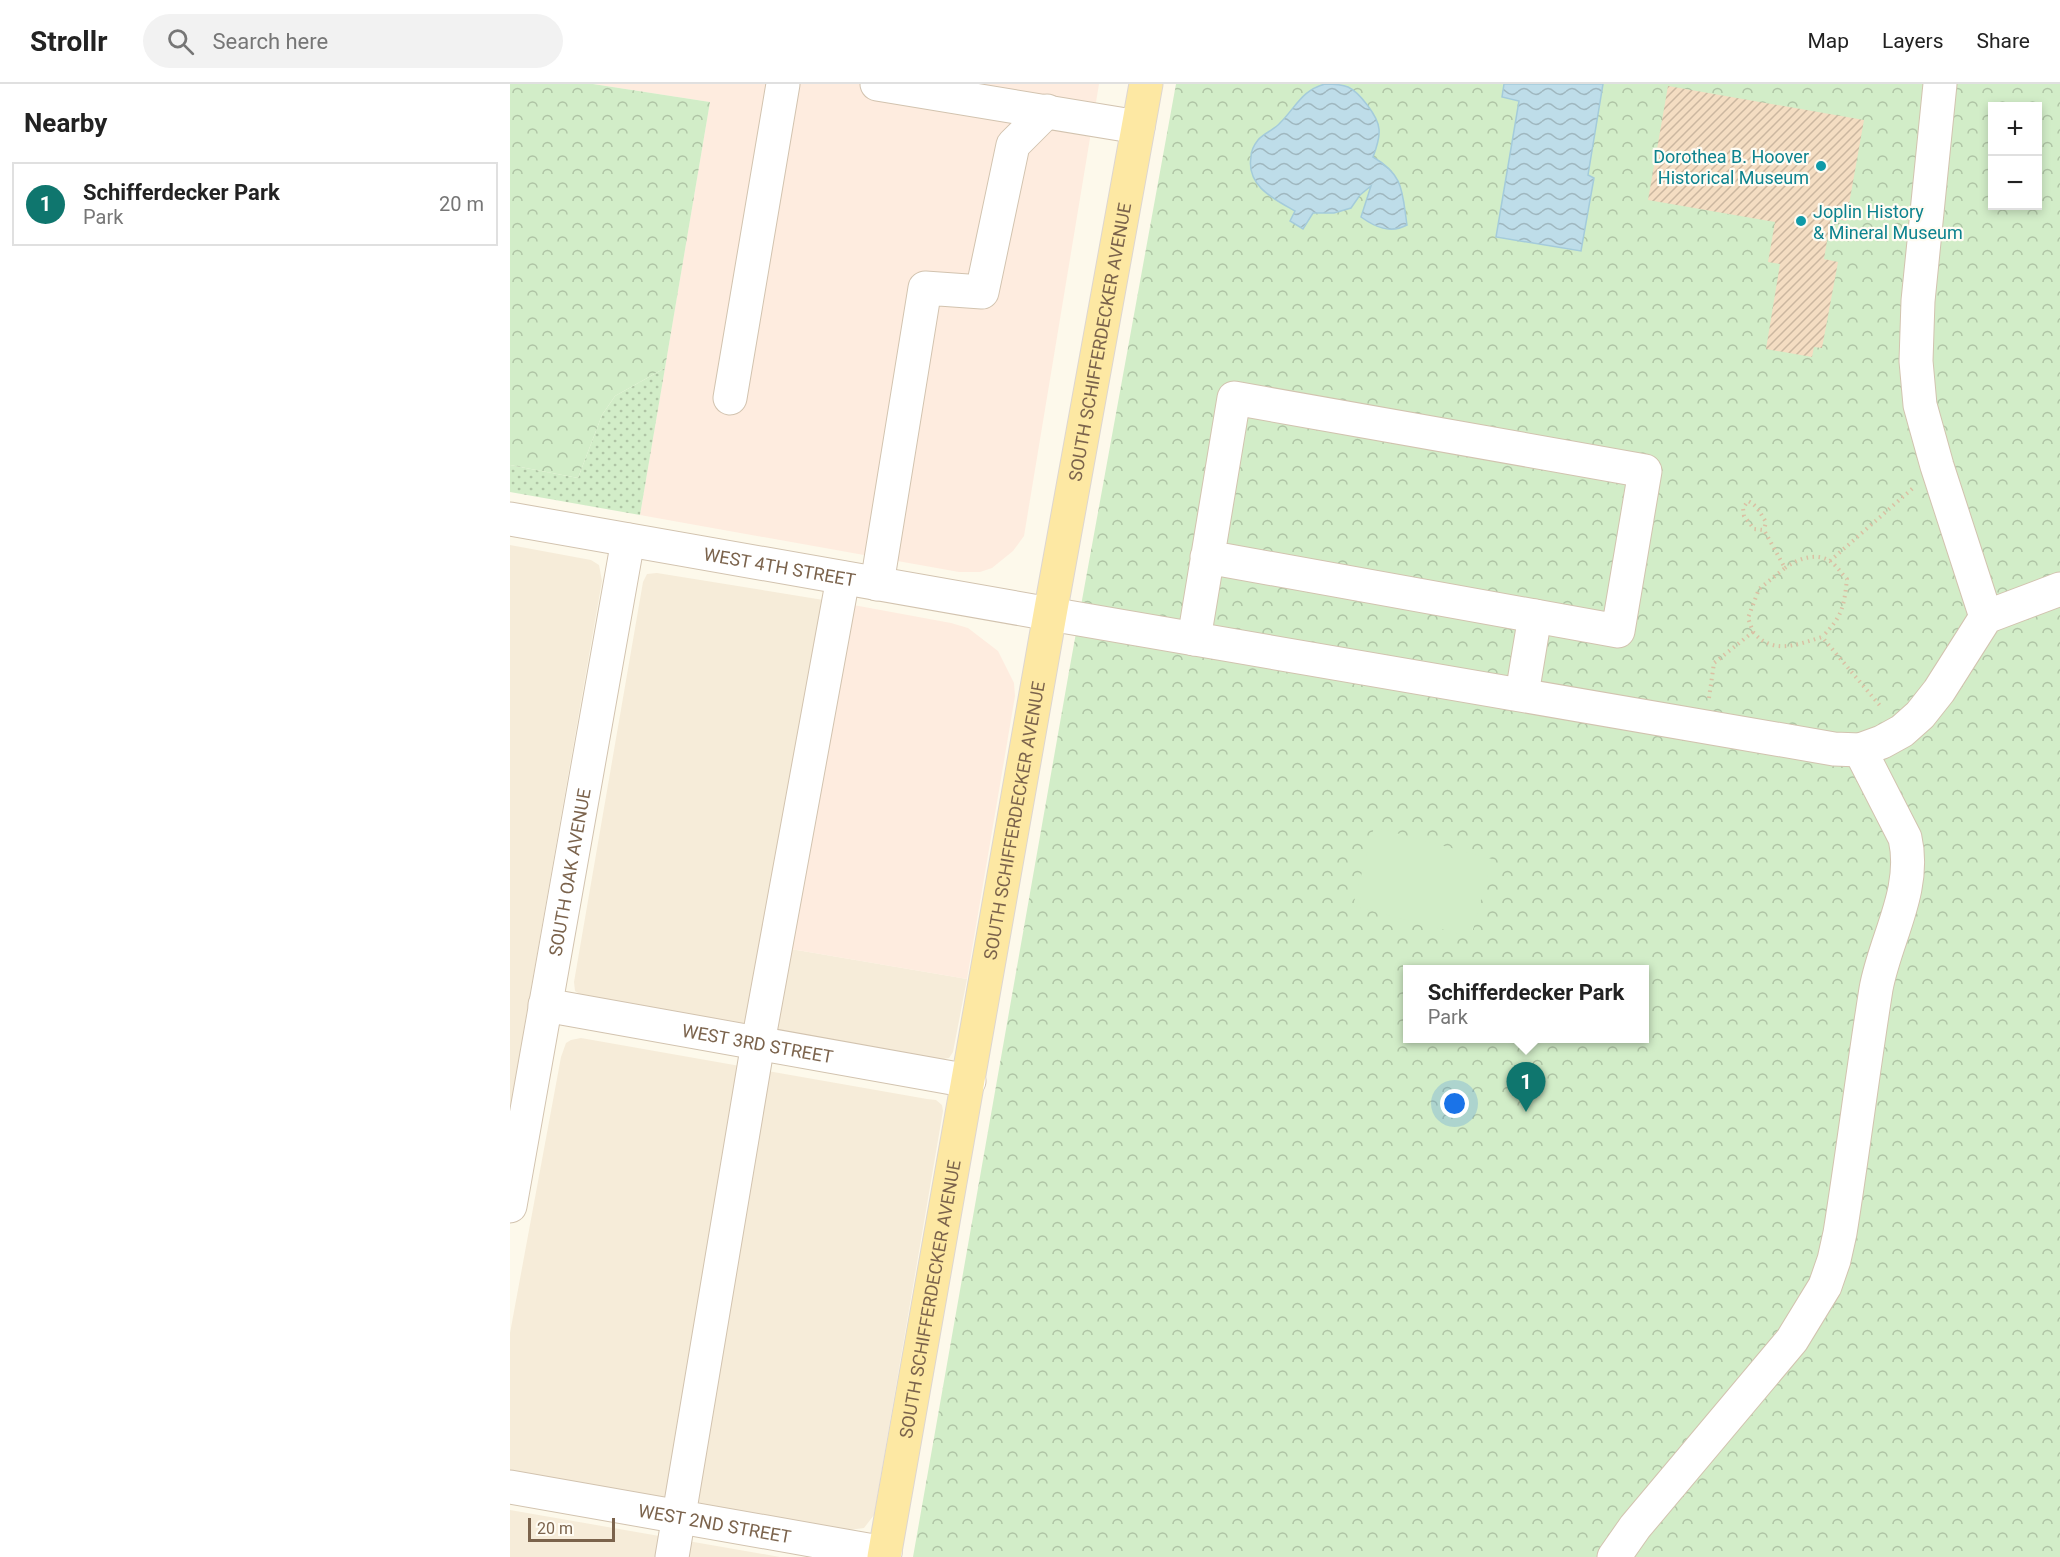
<!DOCTYPE html>
<meta charset="utf-8">
<style>
:root{--surface:#fff;--page:#f2f2f2;--text:#222;--muted:#767676;--line:#e0e0e0;--accent:#0f766e}
body{margin:0;font-family:Roboto,sans-serif;background:var(--page);color:var(--text)}
.controls{position:absolute;right:18px;top:18px;display:grid;overflow:hidden;border-radius:0px;box-shadow:0 3px 9px #0003}
.controls button{width:54px;height:54px;display:grid;place-items:center;padding:0;border:0;border-bottom:2px solid var(--line);background:var(--surface);color:var(--text);font:30px sans-serif}
.scale{position:absolute;left:18px;bottom:15px;width:87px;box-sizing:border-box;padding-left:6px;border:3px solid #7b634c;border-top:0;font-size:16px;line-height:21px;white-space:nowrap;color:#7b634c;-webkit-text-stroke:4px #fffcf3;paint-order:stroke}
.you{position:absolute;left:945px;top:1020px;width:21px;height:21px;margin:-15px;border:4px solid #fff;border-radius:50%;background:#1a73e8;box-shadow:0 0 0 9px #1a73e833}
.badge{display:grid;place-items:center;width:39px;height:39px;border-radius:50%;background:var(--accent);color:#fff;font-size:20px;font-weight:700}
.pin{position:absolute;translate:-50% -50px;filter:drop-shadow(0 2px 3px #0008)}
.pin::after{content:'';position:absolute;top:32px;width:21px;height:18px;background:inherit;clip-path:polygon(0 0,100% 0,50% 100%)}
.popup{position:absolute;left:893px;top:881px;width:246px;height:78px;box-sizing:border-box;display:grid;place-content:center;border-radius:0px;background:var(--surface);filter:drop-shadow(0 2px 4px #0005);font-size:20px;white-space:nowrap;color:var(--muted)}
.popup b{font-size:22px;color:var(--text)}
.popup::after{content:'';position:absolute;left:50%;top:100%;margin-left:-12px;border:12px solid transparent;border-top-color:var(--surface)}
.list{margin:0;padding:0;list-style:none}
h2{display:flex;justify-content:space-between;align-items:center;height:78px;margin:0;padding:0 24px;font-size:26px}
h2 small{font-size:20px;font-weight:400;color:var(--muted)}
.list li{display:grid;grid-template-columns:39px 1fr auto;gap:18px;align-items:center;box-sizing:border-box;height:84px;margin:0 12px 12px;padding:0 12px;border:2px solid var(--line);border-radius:0px}
.list b{display:block;font-size:22px;white-space:nowrap}
.list p{margin:0;font-size:20px;white-space:nowrap;color:var(--muted)}
.list em{font-size:20px;font-style:normal;color:var(--muted)}
.icon{flex:none;width:33px;height:33px;fill:none;stroke:currentColor;stroke-width:2;stroke-linecap:round;stroke-linejoin:round}
.map{position:relative;flex:none;width:1550px;height:1473px;overflow:hidden}
header{display:flex;align-items:center;gap:36px;box-sizing:border-box;height:84px;padding:0 30px;background:var(--surface);border-bottom:2px solid var(--line)}
header strong{font-size:28px}
nav{display:flex;gap:33px;margin-inline-start:auto;font-size:21px}
.search{width:420px;height:54px;background:var(--page);display:flex;align-items:center;gap:15px;box-sizing:border-box;padding:0 21px;border-radius:33px;color:var(--muted);font-size:22px}
main{display:flex}
aside{flex:1;background:var(--surface)}
.map>svg:first-child{display:block}
.residential{fill:#f6ecd9}
.commercial{fill:#feecdf}
.grass{fill:url(#grass-dots)}
.forest{fill:url(#forest-crowns);fill-rule:evenodd}
.pitch{fill:#d2edc8}
.water{fill:url(#water-waves);stroke:#a4cbdb;stroke-width:1.5}
.building{fill:url(#building-hatch)}
.lines{fill:none;stroke-linecap:round;stroke-linejoin:round}
.minor-casing{stroke:#d2c3af;stroke-width:35}
.major-casing{stroke:#ddd6d0;stroke-width:35}
.path{stroke:#dac0a4;stroke-width:4;stroke-dasharray:1.5 4.5;stroke-linecap:butt}
.minor{stroke:#fff;stroke-width:33}
.major{stroke:#fde8a3;stroke-width:33}
.culture-dot{fill:#0f9aa8;stroke:#fffcf3;stroke-width:2}
.labels{text-anchor:middle;dominant-baseline:central;stroke-width:4.5;stroke-linejoin:round;paint-order:stroke}
.culture-label{font-size:18px;fill:#0d838f;stroke:#fffcf3;text-anchor:end}
.street-label{font-size:18px;fill:#7b634c;stroke:#fffcf3}
</style>
<header>
<strong>Strollr</strong>
<div class="search"><svg class="icon" aria-label="search" viewBox="0 0 24 24"><circle cx="10" cy="10" r="6"/><path d="M15 15l6 6"/></svg>Search here</div>
<nav><a>Map</a><a>Layers</a><a>Share</a></nav>
</header>
<main>
<aside>
<h2>Nearby<small></small></h2>
<ul class="list">
<li><span class="badge">1</span><div><b>Schifferdecker Park</b><p>Park</p></div><em>20 m</em></li>
</ul>
</aside>
<div class="map">
<svg width="1550" height="1473" viewBox="0 0 1550 1473">
<defs>
<pattern id="grass-dots" width="8" height="8" patternUnits="userSpaceOnUse" patternTransform="scale(1.5)"><rect width="8" height="8" fill="#d2edc8"/><path d="M2 2h.1M6 6h.1" fill="none" stroke="#afc4a5" stroke-width="1.8" stroke-linecap="round"/></pattern>
<pattern id="forest-crowns" width="20" height="18" patternUnits="userSpaceOnUse" patternTransform="scale(1.5)"><rect width="20" height="18" fill="#d2edc8"/><path d="M2 6a3 3 0 1 1 6 0M12 15a3 3 0 1 1 6 0" fill="none" stroke="#afc4a5"/></pattern>
<pattern id="water-waves" width="16" height="10" patternUnits="userSpaceOnUse" patternTransform="scale(1.5)"><rect width="16" height="10" fill="#bedde9"/><path d="M0 5q4-4 8 0t8 0" fill="none" stroke="#9fb7bf"/></pattern>
<pattern id="building-hatch" width="6" height="6" patternUnits="userSpaceOnUse" patternTransform="scale(1.5)"><rect width="6" height="6" fill="#f4ddc2"/><path d="M-1 1l2-2M0 6l6-6M5 7l2-2" fill="none" stroke="#cbb7a0"/></pattern>
</defs>
<rect width="100%" height="100%" fill="#fdf9eb"/>
<path class="residential" d="M0,461l81,15 8,5 3,16 -92,528z
M147,489l191,31 -63,344 182,31 -14,73 -4,6 -11,2 -357,-65 -6,-4 -1,-9 69,-400 4,-8z
M71,954l346,61 9,1 6,5 1,6 -69,404 -10,13 -15,2 -339,-60v-137l51,-276 5,-14 5,-3z
M0,1426l270,47h-270z"/>
<path class="commercial" d="M83,0h506l-75,452 -11,15 -21,17 -12,4h-21l-319,-57 70,-413z
M338,520l103,19 17,5 30,23 16,32 1,13 -48,283 -182,-31z"/>
<path class="grass" d="M155,284l-25,147 -130,-23v-27l68,13 24,-63 13,-19z"/>
<path class="forest" d="M0,0h83l117,18 -45,266 -50,28 -13,19 -24,63 -68,-13z
M666,0h884v1473h-1147l157,-891zM1482,22h46v100h-46zM898,886h236v68h-236z"/>
<path class="pitch" d="M864,743l118,32 -21,78 -118,-31z"/>
<path class="water" d="M815,0c8,0 16,0 23,3 11,5 30,29 31,42 1,8 -3,20 -6,28 31,18 29,34 34,68 -17,9 -32,2 -46,-8l10,-31 -11,9 -9,13 -17,5h-21l-10,16 -13,-8 5,-10c-21,-12 -49,-25 -44,-54 0,-6 3,-12 7,-17 6,-7 16,-10 22,-17 16,-16 22,-33 45,-39z
M994,0h99l-15,91 6,3 -13,73 -85,-14 23,-136 -17,-4z"/>
<path class="building" d="M1158,2l196,34 -18,101 -15,-3 -7,41 14,3 -16,86 -8,-1 -2,10 -46,-8 14,-85 -12,-2 7,-40 -127,-22z"/>
<g class="lines">
<g class="minor-casing">
<g id="minor">
<path d="M367,0l261,43"/>
<path d="M1430,0l-22,217 -2,60 4,44 17,61 49,151"/>
<path d="M220,314l53,-314"/>
<path id="s1" d="M0,435l540,95 784,135 26,1 22,-8 20,-11 18,-16 19,-24 47,-74 74,-28"/>
<path d="M367,500l48,-296 57,4 31,-147 34,-34"/>
<path d="M684,555l40,-241 411,73 -27,160 -411,-74"/>
<path d="M1012,610l13,-78"/>
<path id="s2" d="M35,921l424,76"/>
<path id="s3" d="M0,1122l118,-666"/>
<path id="s4" d="M0,1403l375,66"/>
<path d="M162,1473l86,-514 85,-465"/>
<path d="M1104,1473l21,-30 157,-187 33,-54 9,-26 6,-27c13,-81 23,-163 36,-244 9,-50 41,-99 29,-151l-45,-88"/>
</g>
</g>
<g class="major-casing">
<g id="major">
<path id="s5" d="M374,1473l166,-943 96,-530"/>
</g>
</g>
<path class="path" d="M1320,477l83,-73
M1275,484c12,-9 31,-16 45,-7 6,4 12,13 17,18 -3,28 -5,38 -25,58
M1243,548c20,23 43,13 69,5l60,71
M1199,614l5,-35 39,-31 -5,-14 11,-29 26,-21 -21,-38 -10,-1 -10,-13 -1,-8 5,-7c10,5 12,12 18,21l-2,8"/>
<use href="#minor" class="minor"/>
<use href="#major" class="major"/>
</g>
<g class="culture-dot">
<circle cx="1311" cy="82" r="6"/>
<circle cx="1291" cy="137" r="6"/>
</g>
<g class="labels">
<g class="culture-label">
<text x="1299" y="72">Dorothea B. Hoover<tspan x="1299" dy="21">Historical Museum</tspan></text>
<text x="1303" y="127" text-anchor="start">Joplin History<tspan x="1303" dy="21">&amp; Mineral Museum</tspan></text>
</g>
<g class="street-label">
<text stroke="none"><textPath href="#s5" startOffset="1234">SOUTH SCHIFFERDECKER AVENUE</textPath></text>
<text stroke="none"><textPath href="#s1" startOffset="274">WEST 4TH STREET</textPath></text>
<text stroke="none"><textPath href="#s5" startOffset="748">SOUTH SCHIFFERDECKER AVENUE</textPath></text>
<text stroke="none"><textPath href="#s3" startOffset="339">SOUTH OAK AVENUE</textPath></text>
<text stroke="none"><textPath href="#s2" startOffset="216">WEST 3RD STREET</textPath></text>
<text stroke="none"><textPath href="#s5" startOffset="262">SOUTH SCHIFFERDECKER AVENUE</textPath></text>
<text stroke="none"><textPath href="#s4" startOffset="208">WEST 2ND STREET</textPath></text>
</g>
</g>
</svg>
<div class="controls">
<button>+</button>
<button>−</button>
</div>
<div class="scale">20 m</div>
<div class="you"></div>
<div class="pin badge" style="left:1016px;top:1028px">1</div>
<div class="popup"><b>Schifferdecker Park</b>Park</div>
</div>
</main>
